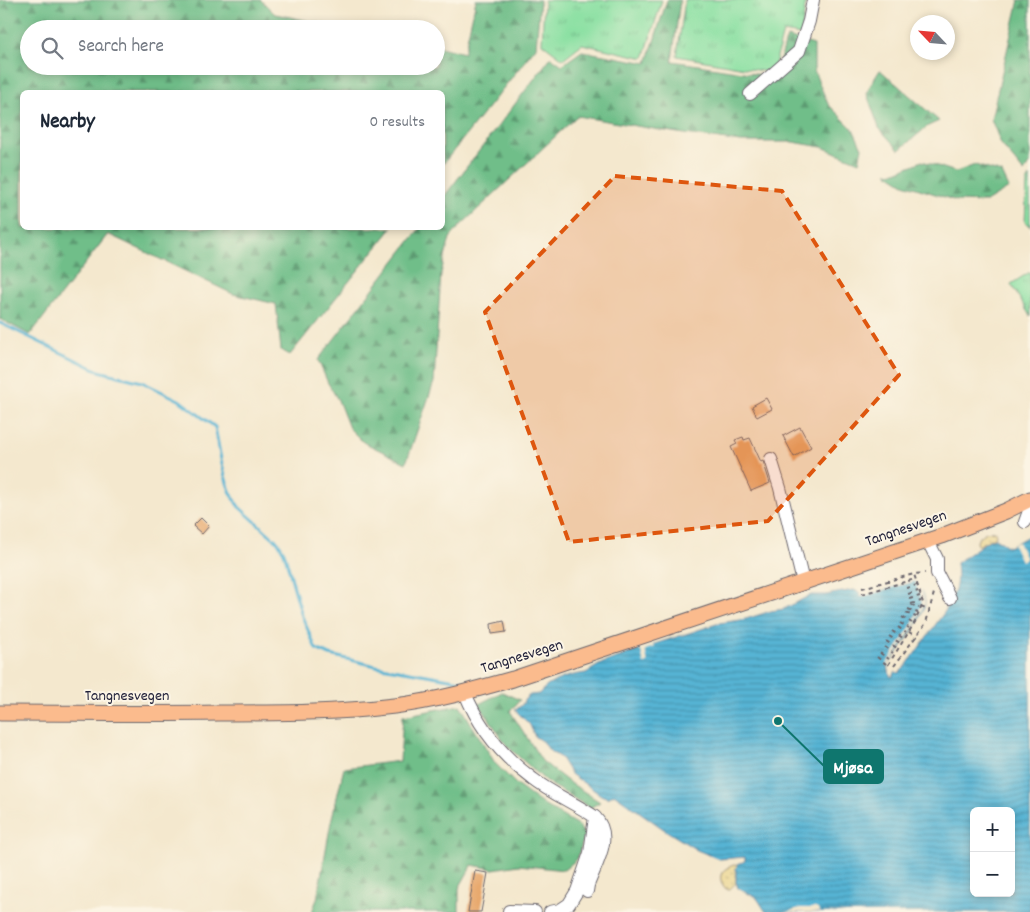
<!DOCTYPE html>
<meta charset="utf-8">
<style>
:root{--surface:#fff;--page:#f6f6f7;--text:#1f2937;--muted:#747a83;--line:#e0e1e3}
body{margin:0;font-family:Dekko,sans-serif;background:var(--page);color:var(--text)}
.controls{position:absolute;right:15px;bottom:15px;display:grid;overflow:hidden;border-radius:8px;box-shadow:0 2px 8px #0003}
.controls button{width:45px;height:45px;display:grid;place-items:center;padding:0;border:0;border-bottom:1px solid var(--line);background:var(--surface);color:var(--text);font:25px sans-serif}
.compass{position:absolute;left:910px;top:15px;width:45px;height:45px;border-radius:50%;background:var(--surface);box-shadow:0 2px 8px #0003;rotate:296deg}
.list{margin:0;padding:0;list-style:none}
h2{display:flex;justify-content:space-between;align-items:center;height:65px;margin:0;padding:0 20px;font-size:21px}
h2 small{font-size:16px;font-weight:400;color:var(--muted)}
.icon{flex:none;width:28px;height:28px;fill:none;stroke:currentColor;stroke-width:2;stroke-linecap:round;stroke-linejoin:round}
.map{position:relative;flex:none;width:1030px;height:912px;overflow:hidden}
.search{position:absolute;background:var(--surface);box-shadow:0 2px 8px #0003;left:20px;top:20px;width:425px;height:55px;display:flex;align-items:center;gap:12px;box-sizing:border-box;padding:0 18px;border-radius:28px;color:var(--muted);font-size:19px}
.panel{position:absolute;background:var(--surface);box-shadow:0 2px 8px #0003;left:20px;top:90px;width:425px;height:140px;border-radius:8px}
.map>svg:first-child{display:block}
.grass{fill:url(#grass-tufts);stroke:#56816f}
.forest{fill:url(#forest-firs);stroke:#497062}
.sand{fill:url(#sand-dots);stroke:#887e6c}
.water{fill:url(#water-rules);stroke:#3c6b88;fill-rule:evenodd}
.pier{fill:#f4e8ce}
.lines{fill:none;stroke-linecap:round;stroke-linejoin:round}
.stream{stroke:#56b4d4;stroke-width:3}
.building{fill:#e7a669}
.minor-casing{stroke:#6c676e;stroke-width:14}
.major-casing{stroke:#6c676e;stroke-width:17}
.path{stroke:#6c676e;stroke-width:2;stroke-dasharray:4 4;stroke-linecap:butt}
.minor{stroke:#fff;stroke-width:12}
.major{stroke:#fbbb8d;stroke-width:15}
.marked{fill:#de560e;fill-opacity:0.2;stroke:#de560e;stroke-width:4;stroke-dasharray:10 6;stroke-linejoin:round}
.labels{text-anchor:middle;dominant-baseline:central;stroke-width:4;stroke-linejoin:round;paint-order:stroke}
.street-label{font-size:16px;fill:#22223b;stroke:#fcf5e5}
.leader{fill:none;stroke:#0f766e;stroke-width:2}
.callout-dot{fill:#0f766e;stroke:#fcf5e5;stroke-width:2}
.callout{fill:#0f766e;stroke:#0f766e;stroke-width:2}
.callout-label{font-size:18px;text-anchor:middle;font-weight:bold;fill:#fff}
</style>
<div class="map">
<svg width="1030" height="912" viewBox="0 0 1030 912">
<defs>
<pattern id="grass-tufts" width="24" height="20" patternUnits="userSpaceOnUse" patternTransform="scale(1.25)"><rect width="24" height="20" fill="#8be0a3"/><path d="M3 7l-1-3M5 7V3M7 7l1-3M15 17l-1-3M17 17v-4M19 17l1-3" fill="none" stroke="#78c08d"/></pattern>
<pattern id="forest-firs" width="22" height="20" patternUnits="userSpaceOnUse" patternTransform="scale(1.25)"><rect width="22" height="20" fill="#70be89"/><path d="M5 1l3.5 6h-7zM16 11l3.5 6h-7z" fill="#5c9a71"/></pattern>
<pattern id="sand-dots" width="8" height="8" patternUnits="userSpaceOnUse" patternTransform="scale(1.25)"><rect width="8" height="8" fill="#eeda9e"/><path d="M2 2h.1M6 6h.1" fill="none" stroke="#ccbb89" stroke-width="1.8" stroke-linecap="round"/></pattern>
<pattern id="water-rules" width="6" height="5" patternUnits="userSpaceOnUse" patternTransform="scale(1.25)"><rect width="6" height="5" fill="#56b4d4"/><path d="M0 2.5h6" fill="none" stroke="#4792ad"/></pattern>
</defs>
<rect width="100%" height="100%" fill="#fcf5e5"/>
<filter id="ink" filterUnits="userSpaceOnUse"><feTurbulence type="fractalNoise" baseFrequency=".02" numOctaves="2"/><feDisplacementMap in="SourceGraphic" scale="10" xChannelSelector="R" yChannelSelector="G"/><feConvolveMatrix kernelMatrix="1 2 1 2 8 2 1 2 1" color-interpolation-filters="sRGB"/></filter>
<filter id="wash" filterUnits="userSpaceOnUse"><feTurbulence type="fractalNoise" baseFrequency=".0096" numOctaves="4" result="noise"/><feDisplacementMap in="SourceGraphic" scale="20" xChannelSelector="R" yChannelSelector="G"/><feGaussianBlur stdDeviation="1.12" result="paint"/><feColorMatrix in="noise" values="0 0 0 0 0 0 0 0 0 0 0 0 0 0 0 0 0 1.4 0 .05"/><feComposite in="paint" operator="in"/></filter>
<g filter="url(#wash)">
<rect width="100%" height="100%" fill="#f4e8ce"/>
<path class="grass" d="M544,0h118l-18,58 -62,-14 -19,15 -21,-16z
M685,0h121l-5,35 -18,-3 -10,41 -96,-17z
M1030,177v50l-5,-5 2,-40z
M1030,272v44l-19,-32z"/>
<path class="forest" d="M0,0h261l14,14 74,15h-320v37h407v-20l28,7 12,-53h64l-4,47 -93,117 -1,-72h-420v136h370l-102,127 -9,-5 -5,-46 -43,-10 -125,-60 -78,101 -30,-16z
M667,0h13l-8,61 103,16 12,-40 27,8v26l14,33 25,25 9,19 -3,14 -37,-15 -29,-5h-52l-63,-9 -101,-17 -117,110 -10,12 -9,35 -7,109 -28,81 -43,-21 -14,-14 -11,-28 -10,-17 -10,-23 102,-132h22l1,-30 108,-141 11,8 20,-14 65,12z
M1019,0h11v163l-6,9 -23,-28 -10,-25z
M880,70l59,51 -11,5 -29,24 -20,-22 -12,-34 4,-10z
M922,161l34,11 19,-7 27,8 7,15 -23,14 -29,-1 -53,-17 -17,-11 9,-1z
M502,692l18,8 -10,11 32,50 24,19 34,22 -10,6 -43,-26 -40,-36 -28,-42z
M460,705l35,58 24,24 26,19 33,19 7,10 -8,24 -13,11 -45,-5 -26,4 -21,-4 -13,23v24h-147l5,-13 14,-77 13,-54 56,-7 3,-45z"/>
<path class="sand" d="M995,531l1,5 -18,10 -1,-4 2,-5 7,-5z
M738,864l-2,5v14l-6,6h-4c-12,-14 -2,-22 12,-25z"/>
<path class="water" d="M1030,535v377h-264l-9,-14 -19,-10 -2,-6v-14l2,-4 7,-3v-4l-26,2 -22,-9 -32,-20 -51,-36 -6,4 -7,-3 -30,-21 -10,-16 -10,-6 -11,-13 -5,-2 -5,-12 -15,-15 7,-5 3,-6 5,-4 9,-1c7,-10 24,-17 35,-19 4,-1 8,-1 12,-2 4,-2 12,-8 17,-10l55,-20 62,-20 26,-4 25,-8 13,-2 27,-14h15l28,-5 6,3 1,3 54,-15c4,6 9,13 10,21 0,15 -28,51 -37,64l2,10 2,1 3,-5 4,1 7,-7 40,-56c1,-9 5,-11 8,-18 4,-9 3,-20 2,-29l33,-23 6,-2 14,9zM974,811h37v82h-37z"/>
<path class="pier" d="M1018,542l8,17 -5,2 -8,-17z
M914,578l4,1 7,24 -9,20 -28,43 -2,-1 27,-42 9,-20 -7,-22 -54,16 -1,-4z
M652,642l2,5 -9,3 3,13 -4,1 -3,-13 -5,-2z
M800,908h15l3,1 1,3h-33z"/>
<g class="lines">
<path class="stream" d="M0,323l99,48 43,11 37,18 36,27c5,25 8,58 24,80l39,35 6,10 18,64 14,33 14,6 46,11 85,15"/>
</g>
<g id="blocks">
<path class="building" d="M766,398l6,11 -15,8 -5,-11z
M800,427l11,20 -17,10 -11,-21z
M743,437l1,3 6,-2 11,24 2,-1 7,22 -19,8 -20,-44 6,-3 -2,-4z
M201,518l8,8 -7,8 -9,-8z
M504,621l2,11 -14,2 -1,-10z
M475,871l13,2 -7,39h-13z"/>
</g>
</g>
<g filter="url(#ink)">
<use href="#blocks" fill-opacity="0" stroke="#6c676e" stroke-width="1"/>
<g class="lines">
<g class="minor-casing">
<path id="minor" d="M750,94l49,-43 10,-30 4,-21
M771,459l9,29 23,94
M1025,522l5,-14
M928,541l9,18v14l13,25
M465,693c14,34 38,64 68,86 19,15 42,24 62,38l-5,36 -13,38 -8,13 -9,6 -10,2
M587,891l1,-6c8,-22 26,-48 7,-68
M509,911l26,1"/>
</g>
<g class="major-casing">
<path id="major" d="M0,713c73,0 147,1 220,0 58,0 117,0 174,-7 41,-5 80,-16 119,-27l429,-143 64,-25 24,-12"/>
</g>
<path class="path" d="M862,588l52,-14
M906,588l11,-3
M862,594l53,-15
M908,594l10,-3
M909,599l11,-3
M911,604l10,-3
M911,604l8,4
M921,607l9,4
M908,609l10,4
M906,613l10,4
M902,617l10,6
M900,623l9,5
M898,627l8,6
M892,631l11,7
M909,632l8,5
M889,636l11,7
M886,641l11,7
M885,647l8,6
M880,653l9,6
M877,657l9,7
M888,665l27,-43 8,-19 -9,-29 11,-1
M894,666l32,-43 8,-30"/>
<use href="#minor" class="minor"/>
<use href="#major" class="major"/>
</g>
</g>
<path class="marked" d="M615,176l167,15 117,184 -131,146 -199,21 -84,-230z"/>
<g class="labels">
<g class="street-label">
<text transform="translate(906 529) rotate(-19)">Tangnesvegen</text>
<text transform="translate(522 657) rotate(-17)">Tangnesvegen</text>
<text x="127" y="696">Tangnesvegen</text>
</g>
</g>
<path class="leader" d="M778 721L824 766"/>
<circle class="callout-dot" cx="778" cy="721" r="5"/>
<rect class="callout" x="824" y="750" width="59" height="33" rx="5"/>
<g class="callout-label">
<text x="853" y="773">Mjøsa</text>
</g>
</svg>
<div class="controls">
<button>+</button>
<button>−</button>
</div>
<svg class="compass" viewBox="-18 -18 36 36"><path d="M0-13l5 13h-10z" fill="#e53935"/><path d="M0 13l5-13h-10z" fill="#747a83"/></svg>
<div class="search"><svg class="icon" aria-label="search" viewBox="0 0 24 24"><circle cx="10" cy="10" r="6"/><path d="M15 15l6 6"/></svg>Search here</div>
<section class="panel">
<h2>Nearby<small>0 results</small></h2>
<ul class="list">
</ul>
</section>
</div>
